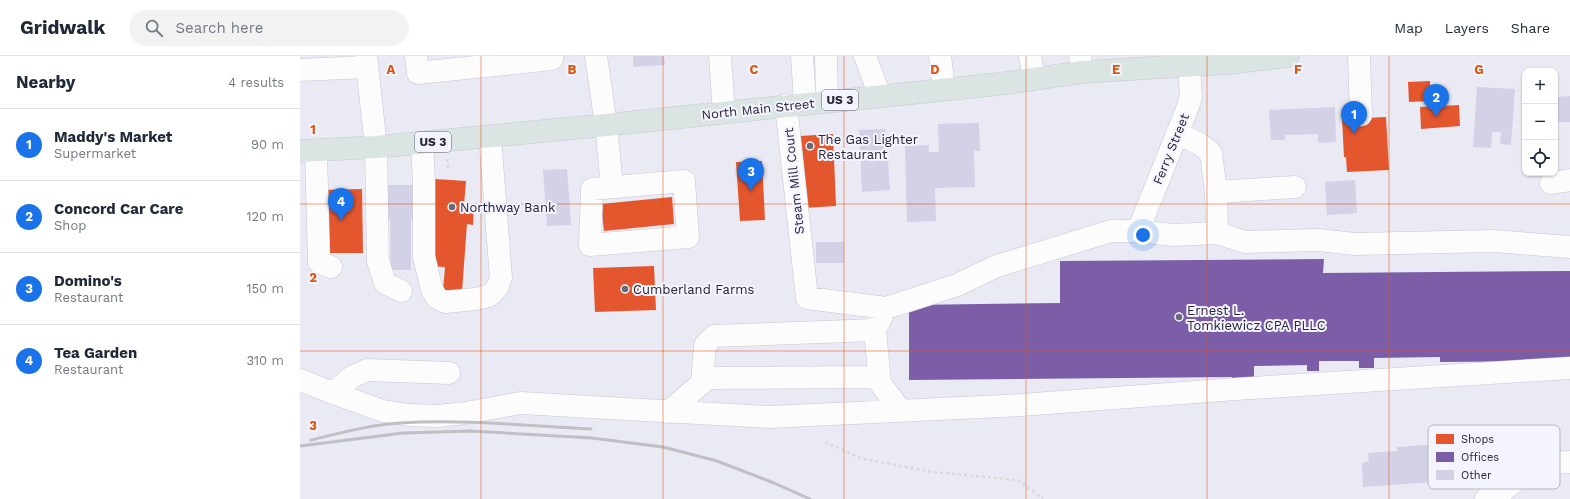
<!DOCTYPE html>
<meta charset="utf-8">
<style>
:root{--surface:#fff;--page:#f2f2f3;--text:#1f2937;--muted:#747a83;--line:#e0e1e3;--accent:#1a73e8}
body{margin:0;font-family:"Work Sans",sans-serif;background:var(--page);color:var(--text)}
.controls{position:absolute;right:12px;top:12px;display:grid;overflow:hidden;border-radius:8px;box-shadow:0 1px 3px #0004}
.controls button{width:36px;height:36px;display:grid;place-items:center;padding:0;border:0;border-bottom:1px solid var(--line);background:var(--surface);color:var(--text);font:20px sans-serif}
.you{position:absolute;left:843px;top:179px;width:14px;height:14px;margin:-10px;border:3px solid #fff;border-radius:50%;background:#1a73e8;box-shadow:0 0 0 6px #1a73e833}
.badge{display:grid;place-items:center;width:26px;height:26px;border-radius:50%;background:var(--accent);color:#fff;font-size:13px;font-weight:700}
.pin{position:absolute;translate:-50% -33px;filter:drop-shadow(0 1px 2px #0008)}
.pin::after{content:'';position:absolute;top:21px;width:14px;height:12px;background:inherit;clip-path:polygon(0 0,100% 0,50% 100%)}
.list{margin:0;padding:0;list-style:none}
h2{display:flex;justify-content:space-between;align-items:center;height:52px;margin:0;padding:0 16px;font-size:17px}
h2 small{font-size:13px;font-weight:400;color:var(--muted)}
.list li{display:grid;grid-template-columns:26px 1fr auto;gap:12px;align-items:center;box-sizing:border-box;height:72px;padding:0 16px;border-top:1px solid var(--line)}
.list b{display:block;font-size:15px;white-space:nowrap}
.list p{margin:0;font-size:13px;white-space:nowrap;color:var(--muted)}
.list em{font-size:13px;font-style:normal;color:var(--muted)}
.icon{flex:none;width:22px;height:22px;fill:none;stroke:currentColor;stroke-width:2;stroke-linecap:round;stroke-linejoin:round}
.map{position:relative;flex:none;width:1270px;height:443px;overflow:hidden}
header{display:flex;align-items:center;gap:24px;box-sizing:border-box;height:56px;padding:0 20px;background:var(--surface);border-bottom:1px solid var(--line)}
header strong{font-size:19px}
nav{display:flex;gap:22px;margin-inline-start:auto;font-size:14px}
.search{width:280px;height:36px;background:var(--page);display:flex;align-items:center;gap:10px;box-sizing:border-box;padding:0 14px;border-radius:22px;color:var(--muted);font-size:15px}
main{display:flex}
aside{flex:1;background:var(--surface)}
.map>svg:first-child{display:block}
.shops{fill:#e4572e}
.offices{fill:#7b5ea7}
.building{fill:#d2d1e5}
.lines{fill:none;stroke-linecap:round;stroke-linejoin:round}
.minor-casing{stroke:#c7c6d3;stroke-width:23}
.major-casing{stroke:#c8c8cf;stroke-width:23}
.path{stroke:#d9d9dc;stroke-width:2.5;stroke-dasharray:3 3;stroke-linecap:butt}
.minor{stroke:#fcfcfd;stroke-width:22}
.major{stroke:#dae4e3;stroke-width:22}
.rail{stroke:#c0bfc3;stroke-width:3}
.grid{fill:none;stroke:#de560e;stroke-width:1;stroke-opacity:0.55}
.poi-dot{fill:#6b6978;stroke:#f4f4fe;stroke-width:1.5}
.labels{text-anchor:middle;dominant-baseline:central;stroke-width:4;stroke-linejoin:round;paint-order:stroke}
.shield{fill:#f4f4fe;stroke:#646271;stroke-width:1}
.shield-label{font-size:12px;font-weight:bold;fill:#262435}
.street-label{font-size:13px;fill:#262435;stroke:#f4f4fe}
.poi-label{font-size:13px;fill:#262435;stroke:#f4f4fe;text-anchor:start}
.key{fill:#f4f4fe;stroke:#b6b6c2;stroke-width:1}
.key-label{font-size:11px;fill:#262435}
.grid-label{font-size:13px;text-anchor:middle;font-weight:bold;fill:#de560e;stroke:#f4f4fe;stroke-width:4;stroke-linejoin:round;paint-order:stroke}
</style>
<header>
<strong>Gridwalk</strong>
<div class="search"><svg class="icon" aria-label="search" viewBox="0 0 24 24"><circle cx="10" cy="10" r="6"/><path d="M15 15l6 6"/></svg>Search here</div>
<nav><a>Map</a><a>Layers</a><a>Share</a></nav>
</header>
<main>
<aside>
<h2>Nearby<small>4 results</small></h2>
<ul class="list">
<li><span class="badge">1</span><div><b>Maddy's Market</b><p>Supermarket</p></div><em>90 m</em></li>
<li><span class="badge">2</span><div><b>Concord Car Care</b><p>Shop</p></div><em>120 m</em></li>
<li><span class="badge">3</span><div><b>Domino's</b><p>Restaurant</p></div><em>150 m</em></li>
<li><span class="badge">4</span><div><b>Tea Garden</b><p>Restaurant</p></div><em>310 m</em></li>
</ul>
</aside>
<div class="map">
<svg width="1270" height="443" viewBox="0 0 1270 443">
<rect width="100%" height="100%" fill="#eaeaf4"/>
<path class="shops" d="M1130,25l1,20 -22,1 -1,-20z
M1159,49l1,21 -39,3 -1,-22z
M1086,61l3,53 -42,2 -1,-15h-2l-2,-38z
M533,78l3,72 -32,2 -4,-72z
M462,105l3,59 -25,1 -4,-59z
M135,123l31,2 -2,24h10l-1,20 -6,-1 -5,68 -19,-2 2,-23 -17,-1z
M62,133l1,64h-40l-1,-63z
M372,141l2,27 -70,7 -3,-27z
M354,210l2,44 -61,2 -2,-44z"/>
<path class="offices" d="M1024,203l-1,14 247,-2v90l-130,1v-5l-66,1v10h-15v-7h-40v10h-12v-6l-53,1v13h-22v-2l-323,3v-75l151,-2v-42z"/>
<path class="building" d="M333,0h31l1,9 -32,2z
M1177,31l38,2 -4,56 -11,-1 1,-12h-9l-1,16 -18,-1z
M1270,40v26h-15v-25z
M1035,51l1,35 -18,1v-9l-33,1v5h-14l-2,-30z
M679,67l1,28h-6l1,36 -40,1 1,33 -29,1 -2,-76 24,-1v7h10l-1,-28z
M586,73l4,61 -28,2 -3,-62z
M267,113l4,56 -24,1 -4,-56z
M1055,124l2,33 -30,2 -2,-33z
M87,129h29v34h-5v51h-20l-1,-51h-3z
M516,186h28v21h-28z
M1168,386l1,16 21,-1 1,21 -128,9 -1,-24 7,-2 -1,-8 29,-2v-4z"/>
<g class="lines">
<g class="minor-casing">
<path id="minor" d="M66,0l10,91 2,114 7,22 16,8
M116,0l2,17 134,-14v-3
M296,0l10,69 6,62
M420,0l4,56
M502,0l3,47
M526,0l1,45
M565,0l15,40
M640,0l4,33
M730,0l4,23
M780,0l3,16
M1059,0l2,59
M0,14l67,-3
M486,49l21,193 79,10
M877,77l23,11 11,9 5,39 79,-5
M122,87l2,38v76l8,33 5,8 8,4 31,-3 13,-3 8,-8 4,-10 -11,-141
M16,95l3,111 12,5
M384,125l4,56 -98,8 2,-56z
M1251,127l19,-3
M916,136l1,41 28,9 73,-2 37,4 138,-3 77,6
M838,175l49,-122 4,-12 -2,-32
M575,274l11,-22 71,-23 40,-19 114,-35h27l35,4 44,-2
M403,322l176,-1
M0,324l33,13 19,-16 15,-7 82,3
M33,337l50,18 26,4 28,1 29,-3 54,-10 250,14 251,-12 215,-16 334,-21
M368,356l34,-29 3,-38 9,-9 161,-6 5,53 21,28
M1186,443l11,-4 11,-8 18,-16 26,-8 18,-1"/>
</g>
<g class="major-casing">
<path id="major" d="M0,95l76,-4 230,-22 393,-41 84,-12 147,-9 58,-7"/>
</g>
<path class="path" d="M147,103l1,9
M525,386l35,16 72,14 86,8 25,19"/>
<use href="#minor" class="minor"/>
<use href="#major" class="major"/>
<path class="rail" d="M11,384c29,-7 59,-15 89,-17 63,-4 128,3 191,6
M0,390l103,-13 67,-2 122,7 71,9 54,14 57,22 36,16"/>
</g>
<path class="grid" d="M181,0v443M363,0v443M544,0v443M726,0v443M907,0v443M1089,0v443M0,148h1270M0,295h1270"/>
<g class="poi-dot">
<circle cx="510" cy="90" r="4"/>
<circle cx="152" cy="151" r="4"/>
<circle cx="325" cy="233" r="4"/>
<circle cx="879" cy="261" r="4"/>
</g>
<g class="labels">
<g class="shield">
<rect x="522" y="34" width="36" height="20" rx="3"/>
<rect x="115" y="76" width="36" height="20" rx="3"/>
</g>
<g class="shield-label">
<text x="540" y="44">US 3</text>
<text x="133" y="86">US 3</text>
</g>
<g class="street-label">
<text transform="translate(458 53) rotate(-6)">North Main Street</text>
<text transform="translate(871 93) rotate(-68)">Ferry Street</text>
<text transform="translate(494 125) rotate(-96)">Steam Mill Court</text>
</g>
<g class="poi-label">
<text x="518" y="83">The Gas Lighter<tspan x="518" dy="15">Restaurant</tspan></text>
<text x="160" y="151">Northway Bank</text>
<text x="333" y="233">Cumberland Farms</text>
<text x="887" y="254">Ernest L.<tspan x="887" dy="15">Tomkiewicz CPA PLLC</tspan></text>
</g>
</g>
<rect x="1128" y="369" width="132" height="64" rx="6" class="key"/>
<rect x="1136" y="378" width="18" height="10" fill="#e4572e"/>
<rect x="1136" y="396" width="18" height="10" fill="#7b5ea7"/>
<rect x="1136" y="414" width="18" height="10" fill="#d2d1e5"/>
<g class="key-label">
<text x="1161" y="387">Shops</text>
<text x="1161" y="405">Offices</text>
<text x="1161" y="423">Other</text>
</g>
<g class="grid-label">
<text x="91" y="18">A</text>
<text x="272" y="18">B</text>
<text x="454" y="18">C</text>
<text x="635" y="18">D</text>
<text x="816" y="18">E</text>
<text x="998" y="18">F</text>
<text x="1179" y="18">G</text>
<text x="13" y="78">1</text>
<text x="13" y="226">2</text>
<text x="13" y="374">3</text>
</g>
</svg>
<div class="controls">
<button>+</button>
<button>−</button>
<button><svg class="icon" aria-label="locate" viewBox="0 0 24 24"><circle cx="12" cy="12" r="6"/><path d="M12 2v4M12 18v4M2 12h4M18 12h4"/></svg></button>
</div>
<div class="you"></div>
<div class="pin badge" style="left:1054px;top:78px">1</div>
<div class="pin badge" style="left:1136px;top:61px">2</div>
<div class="pin badge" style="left:451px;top:135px">3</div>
<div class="pin badge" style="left:41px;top:165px">4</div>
</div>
</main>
